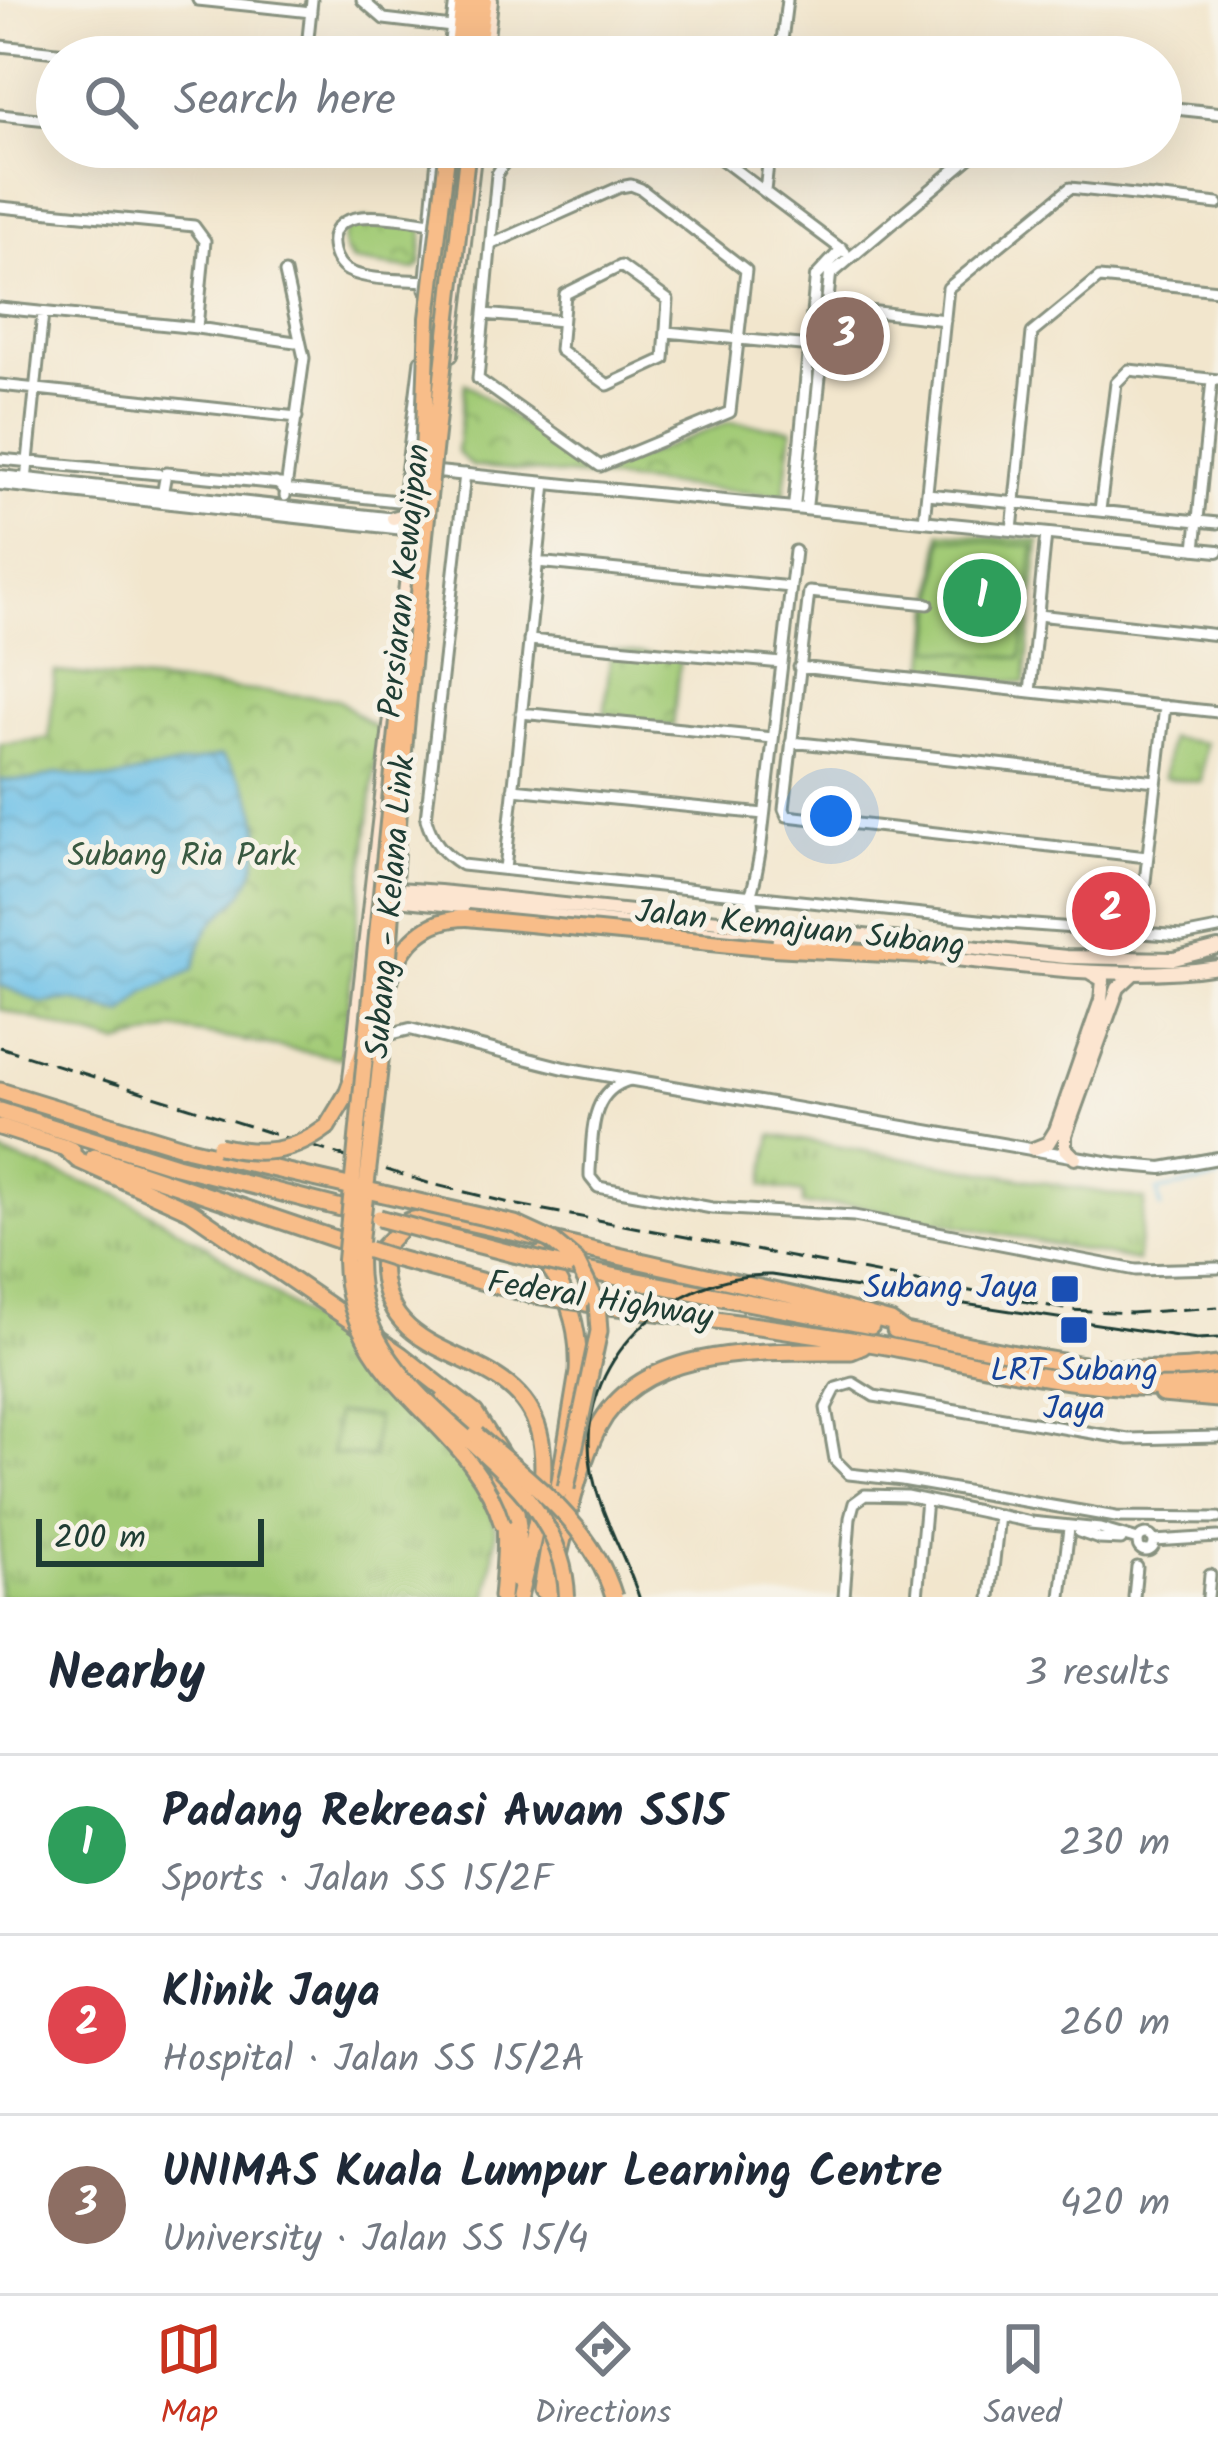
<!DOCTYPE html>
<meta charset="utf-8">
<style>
:root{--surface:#fff;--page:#f6f6f7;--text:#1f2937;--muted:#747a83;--line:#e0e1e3;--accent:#c8321e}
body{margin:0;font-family:Kalam,sans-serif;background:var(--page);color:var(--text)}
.scale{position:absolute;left:36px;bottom:30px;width:228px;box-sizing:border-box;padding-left:12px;border:6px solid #1f3d34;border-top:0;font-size:33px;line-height:42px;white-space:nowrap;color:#1f3d34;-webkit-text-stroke:9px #f7f3e8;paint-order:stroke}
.you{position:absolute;left:831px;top:816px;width:42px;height:42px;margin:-30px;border:9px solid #fff;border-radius:50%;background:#1a73e8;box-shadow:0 0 0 18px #1a73e833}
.badge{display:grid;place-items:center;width:78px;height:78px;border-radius:50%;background:var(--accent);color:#fff;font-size:39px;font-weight:700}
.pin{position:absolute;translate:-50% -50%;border:6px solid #fff;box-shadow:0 3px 12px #0006}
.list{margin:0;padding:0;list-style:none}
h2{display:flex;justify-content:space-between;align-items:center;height:156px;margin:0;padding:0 48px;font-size:51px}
h2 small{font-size:39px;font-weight:400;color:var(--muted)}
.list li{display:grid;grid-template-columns:78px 1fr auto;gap:36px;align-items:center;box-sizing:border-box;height:180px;padding:0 48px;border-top:3px solid var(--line)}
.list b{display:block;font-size:45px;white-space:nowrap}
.list p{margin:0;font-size:39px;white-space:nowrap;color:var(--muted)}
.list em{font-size:39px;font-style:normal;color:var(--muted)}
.icon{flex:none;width:66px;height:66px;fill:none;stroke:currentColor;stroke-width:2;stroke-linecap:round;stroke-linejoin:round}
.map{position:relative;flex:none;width:1218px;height:1597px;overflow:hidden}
.search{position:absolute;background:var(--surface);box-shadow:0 12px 48px #0002;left:36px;right:36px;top:36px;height:132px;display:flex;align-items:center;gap:30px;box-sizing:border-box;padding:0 42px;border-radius:66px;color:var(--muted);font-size:45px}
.sheet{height:696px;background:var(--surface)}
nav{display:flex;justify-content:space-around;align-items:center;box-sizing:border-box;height:168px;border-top:3px solid var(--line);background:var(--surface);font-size:33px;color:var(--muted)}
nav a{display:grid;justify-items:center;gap:6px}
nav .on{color:var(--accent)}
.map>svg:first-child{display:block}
.grass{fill:url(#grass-tufts);stroke:#608455;stroke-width:3}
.park{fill:url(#park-crowns);stroke:#608455;stroke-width:3}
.pitch{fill:#a2cb76;stroke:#608455;stroke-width:3}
.water{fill:url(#water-waves);stroke:#457e8e;stroke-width:3}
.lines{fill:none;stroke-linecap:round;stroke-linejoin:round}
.stream{stroke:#6bc0e8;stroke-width:3}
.minor-casing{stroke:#889280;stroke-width:15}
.tertiary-casing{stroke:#889280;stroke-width:16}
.secondary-casing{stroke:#889280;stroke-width:18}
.primary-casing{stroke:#889280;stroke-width:20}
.trunk-casing{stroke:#889280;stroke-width:21}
.minor{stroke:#fff;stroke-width:9}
.tertiary{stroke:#fff;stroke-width:10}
.secondary{stroke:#fce5d0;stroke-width:12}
.primary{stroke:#f8bd89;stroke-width:14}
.trunk{stroke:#f8bd89;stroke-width:15}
.tram{stroke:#1f3d34;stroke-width:3}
.rail{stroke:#1f3d34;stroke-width:3;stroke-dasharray:18 9;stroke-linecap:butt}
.primary-bridge-casing{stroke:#889280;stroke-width:20;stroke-linecap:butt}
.trunk-bridge-casing{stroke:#889280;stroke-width:21;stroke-linecap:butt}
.primary-bridge{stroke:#f8bd89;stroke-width:14}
.trunk-bridge{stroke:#f8bd89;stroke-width:15}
.transit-dot{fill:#1a4fb4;stroke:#f7f3e8;stroke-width:4.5}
.labels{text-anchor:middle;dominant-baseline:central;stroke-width:10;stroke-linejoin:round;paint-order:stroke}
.street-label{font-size:33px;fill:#1f3d34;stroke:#f7f3e8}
.park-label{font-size:33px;fill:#395941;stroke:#f7f3e8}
.transit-label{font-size:33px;fill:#164399;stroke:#f7f3e8;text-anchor:end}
</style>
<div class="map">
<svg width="1218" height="1597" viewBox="0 0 1218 1597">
<defs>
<pattern id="grass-tufts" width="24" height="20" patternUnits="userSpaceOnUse" patternTransform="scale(3)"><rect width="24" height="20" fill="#a2cb76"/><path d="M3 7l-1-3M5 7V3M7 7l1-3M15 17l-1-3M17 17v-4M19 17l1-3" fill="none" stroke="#83a662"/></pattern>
<pattern id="park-crowns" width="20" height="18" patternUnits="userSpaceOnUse" patternTransform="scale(3)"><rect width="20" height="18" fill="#a2cb76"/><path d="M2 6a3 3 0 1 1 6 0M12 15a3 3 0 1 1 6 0" fill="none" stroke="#83a662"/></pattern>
<pattern id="water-waves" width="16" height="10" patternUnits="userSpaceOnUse" patternTransform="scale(3)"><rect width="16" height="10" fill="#6bc0e8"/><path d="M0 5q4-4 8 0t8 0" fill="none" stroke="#579dbd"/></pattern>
</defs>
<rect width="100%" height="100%" fill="#f7f3e8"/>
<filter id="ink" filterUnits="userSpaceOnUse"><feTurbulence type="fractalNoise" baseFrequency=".00833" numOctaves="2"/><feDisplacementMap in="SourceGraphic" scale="24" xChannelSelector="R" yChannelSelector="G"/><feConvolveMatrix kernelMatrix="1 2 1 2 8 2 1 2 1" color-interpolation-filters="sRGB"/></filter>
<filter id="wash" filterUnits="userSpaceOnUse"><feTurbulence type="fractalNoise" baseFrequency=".004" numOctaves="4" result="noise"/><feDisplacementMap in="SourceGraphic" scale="48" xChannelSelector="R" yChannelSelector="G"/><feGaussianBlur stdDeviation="2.7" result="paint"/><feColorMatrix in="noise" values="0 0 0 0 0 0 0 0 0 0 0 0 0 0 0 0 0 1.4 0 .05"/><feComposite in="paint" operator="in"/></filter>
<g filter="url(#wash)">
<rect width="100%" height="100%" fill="#f2e6cd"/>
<path class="grass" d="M1169,738l36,5 -4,39 -37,-4z
M772,1135l373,65 -8,61 -284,-56h-50v-12l-40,-7z
M0,1153l119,42 88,51 132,95 137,138 16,32 4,21 -8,65h-488z"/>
<path class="park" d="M365,219l54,6 4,6 -3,34 -6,5 -62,-9c-16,-17 -9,-37 13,-42z
M465,383l129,93 135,-54 63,7 -8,67 -312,-30 -15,-14z
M941,532l98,9 -14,142 -99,-10z
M611,650l69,7 -7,69 -69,-7z
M55,672l282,27 42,32 -37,327 -168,-29 -56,15 -118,-35v-265l49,-5z"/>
<path class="pitch" d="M943,538l91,8 -13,112 -89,-9z
M336,1413l40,4 -4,40 -40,-3z"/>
<path class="water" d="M221,756c39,38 52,86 22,136 -8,13 -24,21 -33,34 -9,11 -12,30 -17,44l-48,22 -21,22 -52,-14 -29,3 -43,-18v-205h35l23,-7 51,7z"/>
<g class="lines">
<path class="stream" d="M1161,1208l-4,-17 61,-12"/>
</g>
</g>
<g filter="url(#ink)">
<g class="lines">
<g class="minor-casing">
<path id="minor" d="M198,0l113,12
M362,0l22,19 68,8
M0,46l104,11
M306,57l6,-57
M448,57l7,-57
M780,57l7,-57
M0,115l57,6
M391,147l47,5
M705,147l140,105
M765,191l5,-44
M0,207l194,19 11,15 -8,87
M492,244l128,-57 11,-2 10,4 105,81 -16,142 -130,54 -122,-87 19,-205 10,-16 22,-11
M621,266l47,34 -4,59 -56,26 -48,-35 5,-56z
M285,273l19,85 -19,138
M426,281c-23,-2 -55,0 -75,-9 -9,-3 -15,-12 -17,-21 -12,-52 72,-31 98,-28
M425,289l13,-142
M826,306l119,14
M0,308l197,20 98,14
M484,314l78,7
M667,332l154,15
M0,385l297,32
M0,459l158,15
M465,474l-39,345c6,22 17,34 36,46l545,58 175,13 36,-7
M26,481l17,-168
M276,483l8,6 113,12 6,-3 17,-138
M927,494l291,29
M161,501l5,-28 115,11
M1100,510l16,-127 13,-13 89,10
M924,521l24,-233 122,-100 148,16
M1012,530l20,-197 67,-55 119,12
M1195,549l17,-169
M537,562l254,25
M928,604l-119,-12 -25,217 3,7 360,41
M1038,615l180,20
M529,640l253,23
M799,667l419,45
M1030,692l16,-158
M521,713l252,25
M791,742l365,39
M513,789l251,25
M505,869l41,-386
M752,895l4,23 11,8
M731,923c22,-19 24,-43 29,-70l35,-302
M1139,934l26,-228
M630,1080c-41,11 -37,54 -40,90v7l8,10 114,21 142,8 282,54 82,-2
M1218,1437l-90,2 -254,-43 -21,-13 -17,5 -10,20 9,52 14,14 53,6 214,37 102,1
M1079,1532l20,7 22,1
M1138 1543a8 8 0 1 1 16 0a8 8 0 1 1-16 0Z
M1154,1541l64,-4
M844,1597l6,-79 4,-15 11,-8 41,1 125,26 69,7 38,11
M917,1597l9,-97
M990,1597l9,-82
M1061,1597l8,-69
M1134,1597l3,-30
M1208,1597l2,-22"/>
</g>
<g class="tertiary-casing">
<path id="tertiary" d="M1161,107l57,6
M438,472l780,79
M0,476l396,43
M0,484l413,46
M794,508l22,-231 26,-28
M806,509l24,-234 152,-128
M367,1057l15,-21 28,-7 154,39 553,96 45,4 56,-10"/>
</g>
<g class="secondary-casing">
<path id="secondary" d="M485,57l6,-57
M451,355l24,-208
M393,518l15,-4 7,-10
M387,896l11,-7 42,3 626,65 108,2 44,-11
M388,898l433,47
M919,955c95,10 205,27 299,12
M350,1079l68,-600
M1033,1149l15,-6 8,-13 45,-130 2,-20 -12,-7
M1075,1158l-10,-10v-13l53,-147 17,-16"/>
</g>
<g class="primary-casing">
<path id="primary" d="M457,57l6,-57
M468,57l6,-57
M477,57l7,-57
M430,416l27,-269
M772,948l152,8
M390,981c11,-38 37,-63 77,-63"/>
</g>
<g class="trunk-casing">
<path id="trunk" d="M0,1091l189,58 94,22
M0,1111l176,55 185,47
M0,1127l72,23
M327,1127l20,-33 19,-51
M64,1147l14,13 113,51 210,144 74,58 27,43
M94,1157l262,89
M430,1232l84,22
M540,1255c28,33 40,74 38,117l-36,218
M394,1258l135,36
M571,1268l300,58
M586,1303c96,12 193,25 289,41 112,20 229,56 343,39
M895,1330c105,20 215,51 323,35
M1162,1394l56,5
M444,1400c66,57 66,116 58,197
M511,1478l7,48 -3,53
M519,1597c11,-51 33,-114 20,-165 -26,-96 -169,-57 -156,-185l25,-26 29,-6 358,81 96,26 14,10
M548,1597c16,-53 25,-120 50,-169 45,-86 172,-76 253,-77l12,-5"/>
</g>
<use href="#minor" class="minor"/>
<use href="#tertiary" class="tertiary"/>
<use href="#secondary" class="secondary"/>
<use href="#primary" class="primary"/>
<use href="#trunk" class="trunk"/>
<path class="tram" d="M639,1597c-14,-43 -41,-85 -48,-131 -17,-103 80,-194 180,-191l426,64 21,-1"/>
<path class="rail" d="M0,1047l428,136 90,22 552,105 61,3 87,-6"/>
<g class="primary-bridge-casing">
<path id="primary-bridge" d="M468,147c-23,205 -47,410 -65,615 -8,88 -12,176 -19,263 -5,57 -12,115 -19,172 -3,29 -9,61 -4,91 19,132 202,172 206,309
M422,488l6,-170 20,-171
M404,660l-59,600c2,128 126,158 157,264
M467,918l305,30"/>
</g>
<g class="trunk-bridge-casing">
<path id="trunk-bridge" d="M219,1146c42,10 74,7 108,-19
M283,1171l232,53 37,17 24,20 21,42 2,28 -33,157
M379,1218l51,14
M369,1250l25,8
M514,1254l53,13
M529,1294l52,8
M476,1435c54,46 117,91 138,162"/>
</g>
<use href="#primary-bridge" class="primary-bridge"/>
<use href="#trunk-bridge" class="trunk-bridge"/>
</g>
</g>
<g class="transit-dot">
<rect x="1050" y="1274" width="30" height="30" rx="6"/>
<rect x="1059" y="1315" width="30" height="30" rx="6"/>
</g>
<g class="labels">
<g class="street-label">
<text transform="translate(406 581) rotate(-84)">Persiaran Kewajipan</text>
<text transform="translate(392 907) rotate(-85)">Subang - Kelana Link</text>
<text transform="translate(800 930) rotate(6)">Jalan Kemajuan Subang</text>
<text transform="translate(600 1301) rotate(9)">Federal Highway</text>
</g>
<g class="park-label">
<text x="182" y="857">Subang Ria Park</text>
</g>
<g class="transit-label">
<text x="1038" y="1289">Subang Jaya</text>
<text x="1074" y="1372" text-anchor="middle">LRT Subang<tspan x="1074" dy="38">Jaya</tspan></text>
</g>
</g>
</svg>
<div class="scale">200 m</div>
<div class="you"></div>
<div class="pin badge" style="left:982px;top:598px;background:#2e9e5b">1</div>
<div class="pin badge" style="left:1111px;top:911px;background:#e0444e">2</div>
<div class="pin badge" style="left:845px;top:336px;background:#8d6e63">3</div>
<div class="search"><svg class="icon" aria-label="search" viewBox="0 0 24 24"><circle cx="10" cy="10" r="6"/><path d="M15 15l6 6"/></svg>Search here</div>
</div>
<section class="sheet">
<h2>Nearby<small>3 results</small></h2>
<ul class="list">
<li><span class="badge" style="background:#2e9e5b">1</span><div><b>Padang Rekreasi Awam SS15</b><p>Sports · Jalan SS 15/2F</p></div><em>230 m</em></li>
<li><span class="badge" style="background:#e0444e">2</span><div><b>Klinik Jaya</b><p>Hospital · Jalan SS 15/2A</p></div><em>260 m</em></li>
<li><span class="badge" style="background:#8d6e63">3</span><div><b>UNIMAS Kuala Lumpur Learning Centre</b><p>University · Jalan SS 15/4</p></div><em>420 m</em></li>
</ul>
</section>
<nav>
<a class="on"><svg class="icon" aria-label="map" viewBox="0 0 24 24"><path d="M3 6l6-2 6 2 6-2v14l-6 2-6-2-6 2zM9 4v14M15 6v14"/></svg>Map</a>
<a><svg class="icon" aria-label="directions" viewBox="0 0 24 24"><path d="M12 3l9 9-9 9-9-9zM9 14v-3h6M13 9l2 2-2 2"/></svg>Directions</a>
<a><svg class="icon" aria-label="saved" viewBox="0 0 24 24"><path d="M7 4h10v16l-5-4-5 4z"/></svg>Saved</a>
</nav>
